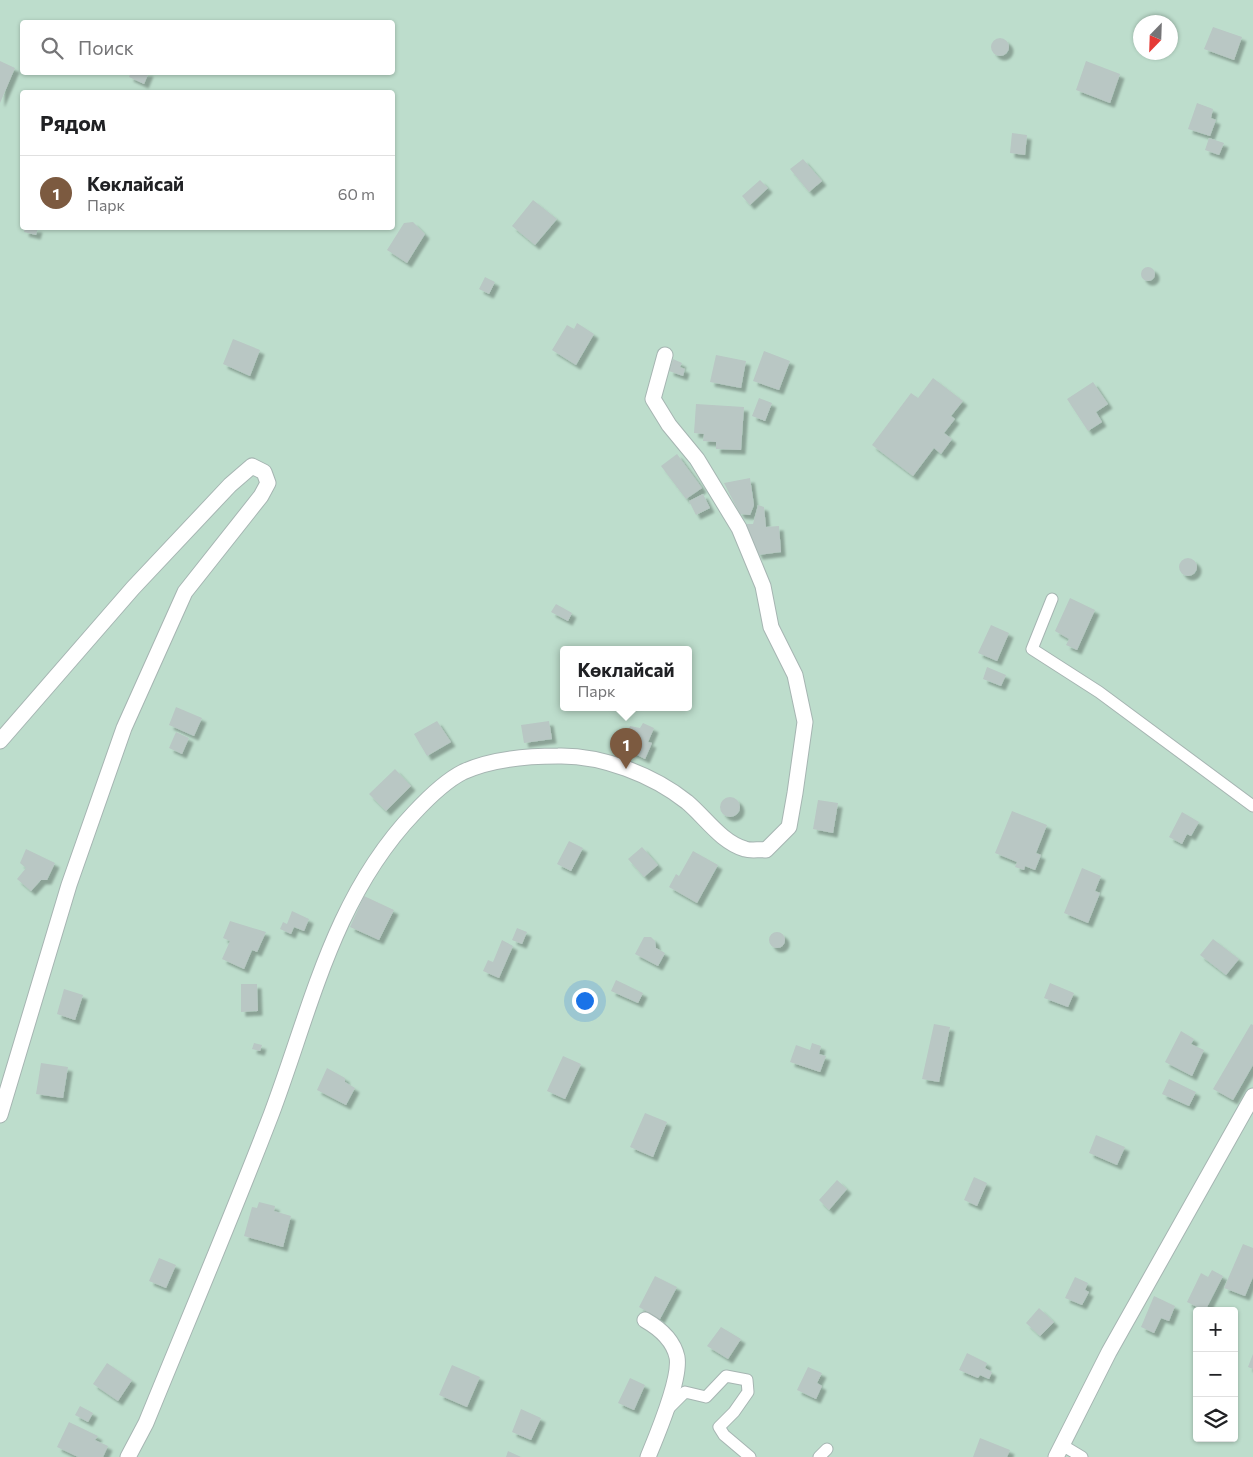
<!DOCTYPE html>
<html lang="ru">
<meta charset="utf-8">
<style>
:root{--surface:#fff;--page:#f6f6f6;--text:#202124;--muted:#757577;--line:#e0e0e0;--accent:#7c5a40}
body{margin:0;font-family:Commissioner,sans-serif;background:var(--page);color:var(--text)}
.controls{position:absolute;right:15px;bottom:15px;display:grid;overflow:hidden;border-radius:5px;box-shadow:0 1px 4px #0004}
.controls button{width:45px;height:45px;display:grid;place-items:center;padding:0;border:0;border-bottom:1px solid var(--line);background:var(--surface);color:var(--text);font:25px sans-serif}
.compass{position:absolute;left:1133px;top:15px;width:45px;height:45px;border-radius:50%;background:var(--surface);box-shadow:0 1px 4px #0004;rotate:203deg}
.you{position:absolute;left:584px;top:1000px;width:18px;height:18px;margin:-12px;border:4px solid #fff;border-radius:50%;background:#1a73e8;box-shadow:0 0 0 8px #1a73e833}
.badge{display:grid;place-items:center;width:32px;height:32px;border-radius:50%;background:var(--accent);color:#fff;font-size:16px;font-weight:700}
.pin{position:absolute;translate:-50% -41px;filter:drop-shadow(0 1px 2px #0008)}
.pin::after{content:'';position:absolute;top:26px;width:18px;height:15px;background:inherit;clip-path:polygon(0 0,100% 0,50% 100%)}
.popup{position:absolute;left:560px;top:646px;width:132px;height:65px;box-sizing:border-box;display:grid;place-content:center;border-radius:5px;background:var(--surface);filter:drop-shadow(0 1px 4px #0005);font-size:16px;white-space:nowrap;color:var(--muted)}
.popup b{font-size:19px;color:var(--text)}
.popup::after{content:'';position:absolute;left:50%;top:100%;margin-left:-10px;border:10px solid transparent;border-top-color:var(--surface)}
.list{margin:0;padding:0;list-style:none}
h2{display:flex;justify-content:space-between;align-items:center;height:65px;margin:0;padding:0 20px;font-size:21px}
h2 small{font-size:16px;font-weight:400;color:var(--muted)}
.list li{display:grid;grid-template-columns:32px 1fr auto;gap:15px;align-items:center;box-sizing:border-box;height:75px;padding:0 20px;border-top:1px solid var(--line)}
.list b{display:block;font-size:19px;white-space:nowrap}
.list p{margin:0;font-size:16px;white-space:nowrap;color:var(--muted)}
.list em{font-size:16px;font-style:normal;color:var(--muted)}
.icon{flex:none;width:28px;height:28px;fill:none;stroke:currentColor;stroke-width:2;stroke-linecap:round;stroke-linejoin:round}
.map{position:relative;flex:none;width:1253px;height:1457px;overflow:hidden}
.search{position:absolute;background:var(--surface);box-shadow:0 1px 4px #0004;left:20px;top:20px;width:375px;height:55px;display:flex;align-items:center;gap:12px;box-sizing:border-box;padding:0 18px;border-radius:5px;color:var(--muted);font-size:19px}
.panel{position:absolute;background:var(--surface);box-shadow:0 1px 4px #0004;left:20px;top:90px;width:375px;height:140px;border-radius:5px}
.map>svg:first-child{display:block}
.green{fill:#bdddcc;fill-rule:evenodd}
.building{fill:#b9c7c4;filter:url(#shadow)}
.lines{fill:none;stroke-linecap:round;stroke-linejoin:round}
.service-casing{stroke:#a6b5b2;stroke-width:13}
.minor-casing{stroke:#a6b5b2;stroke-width:17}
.tertiary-casing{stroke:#a6b5b2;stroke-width:17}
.service{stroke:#fff;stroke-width:11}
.minor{stroke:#fff;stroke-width:15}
.tertiary{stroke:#fff;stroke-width:15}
</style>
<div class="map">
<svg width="1253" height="1457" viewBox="0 0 1253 1457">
<defs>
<filter id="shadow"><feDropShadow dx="4.5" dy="4.5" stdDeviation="1" flood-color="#0004"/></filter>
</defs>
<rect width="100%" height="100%" fill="#e3edea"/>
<path class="green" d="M0,0h1253v1457h-1253zM22,22h370v50h-370zM1140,22h30v30h-30zM22,92h370v136h-370zM564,650h124v58h-124zM1197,1311h37v127h-37z"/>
<path class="building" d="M1213,27l29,10 -8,23 -30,-11z
M991 47a9 9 0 1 1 18 0a9 9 0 1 1-18 0Z
M0,61l15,7 -15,35z
M1086,61l34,13 -10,29 -34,-13z
M131,72h18l-5,12 -15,-7z
M1197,103l16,6 -2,9 5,2 -6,16 -22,-7z
M1012,133l15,2 -2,20 -15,-2z
M1209,138l15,5 -5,12 -14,-5z
M803,159l19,22 -13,11 -19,-23z
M760,180l8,8 -18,17 -8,-9z
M533,200l24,19 -22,26 -23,-19z
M413,222l12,12 -18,29 -20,-13 17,-27z
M25,228h13l-2,7 -12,-3z
M1141 274a7 7 0 1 1 14 0a7 7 0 1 1-14 0Z
M485,277l10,5 -6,12 -10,-5z
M577,323l17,11 -18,31 -24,-15 15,-25 7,4z
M233,339l27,11 -10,26 -27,-12z
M764,351l26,10 -11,29 -26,-9z
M716,355l30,6 -5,27 -31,-6z
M673,359l9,4 -2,4 5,2 -2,7 -14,-5z
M933,378l30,23 -12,15 4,3 -11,14 8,6 -11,15 -7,-6 -21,28 -41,-31 39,-52 7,5z
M1093,382l15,22 -12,8 6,10 -14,9 -21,-32z
M759,398l13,5 -7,18 -13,-5z
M696,404l48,3 -3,43 -25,-1v-7l-13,-1 1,-7 -10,-1z
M677,454l25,34 -16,11 -25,-33z
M750,478l4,27 -4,10 -10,-1 -16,-31z
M703,494l7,14 -14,7 -7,-14z
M758,505l6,2 2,20 13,-1 2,26 -23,3 -12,-31h7z
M1179 567a9 9 0 1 1 18 0a9 9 0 1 1-18 0Z
M1070,598l25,12 -18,40 -11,-5 3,-6 -14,-8z
M556,604l16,9 -4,8 -17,-9z
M991,625l18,8 -12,28 -19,-8z
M987,667l19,8 -5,11 -18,-7z
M176,707l26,11 -8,18 -25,-11z
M437,721l14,21 -24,14 -13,-22z
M549,721l3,18 -28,4 -3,-18z
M643,723l11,5 -6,14 4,1 -7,16 -24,-12 9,-21 10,2z
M176,732l13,6 -7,16 -13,-6z
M395,769l16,17 -25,25 -17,-17z
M720 807a10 10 0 1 1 20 0a10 10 0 1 1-20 0Z
M818,800l20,3 -5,30 -20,-4z
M1012,811l35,14 -11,28 5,2 -6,15 -10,-4 -1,4 -9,-3 2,-5 -22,-9z
M1182,812l17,10 -8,14 -4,-2 -5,10 -13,-7z
M569,841l14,7 -12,23 -14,-7z
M642,847l16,18 -14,12 -16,-18z
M26,849l29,14 -8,17h-6l-10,11 -14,-12 9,-11 -6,-5z
M693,851l25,14 -21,38 -28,-16 7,-13 3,2z
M1082,868l19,8 -6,15 5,2 -12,30 -24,-10z
M364,896l30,14 -15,30 -29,-13z
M292,911l17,8 -5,12 -10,-4 -3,7 -11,-5 3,-7 4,2z
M230,921l36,11 -9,20 -5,-2 -8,19 -22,-10 8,-18 -7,-3z
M517,928l10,4 -5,12 -10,-4z
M769 940a8 8 0 1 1 16 0a8 8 0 1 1-16 0Z
M644,937h7l4,4 1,7 9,5 -7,13 -23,-12z
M1213,939l26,20 -13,16 -26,-20z
M502,940l11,6 -14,32 -16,-7 5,-11 5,2z
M616,980l27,13 -5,10 -27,-12z
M1050,983l24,10 -6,14 -24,-9z
M241,984h16l1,27 -17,1z
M64,989l19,6 -8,25 -18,-6z
M934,1024l16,3 -11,55 -17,-3z
M1251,1024l2,1v40l-20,35 -20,-11z
M1181,1031l13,8 -3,5 13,6 -12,26 -27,-14z
M254,1043l8,2 -2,6 -8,-2z
M812,1043l9,3 -2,8 7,2 -6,16 -30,-10 6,-17 14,5z
M563,1056l18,8 -16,35 -18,-8z
M41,1063l27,4 -5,31 -27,-4z
M327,1068l18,10v4l10,6 -9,17 -29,-15z
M1169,1079l27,13 -7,14 -27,-12z
M645,1113l22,9 -14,35 -23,-10z
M1096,1135l29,12 -8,18 -28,-12z
M974,1177l13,6 -10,23 -13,-6z
M837,1180l10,9 -18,21 -10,-10z
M259,1202l16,4 -1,5 17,5 -8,31 -39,-11 8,-29 5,1z
M1243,1244l10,4v29l-8,19 -21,-8z
M159,1258l17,7 -10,23 -17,-7z
M1212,1270l11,6 -18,35 -18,-9 14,-29 7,4z
M655,1276l22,11 -17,32 -21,-12z
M1075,1277l13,6 -3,7 4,2 -7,13 -17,-7z
M1154,1296l21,10 -6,15 -8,-3 -7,15 -13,-6z
M1039,1308l15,14 -14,14 -14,-13z
M721,1327l20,12 -13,20 -21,-13z
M967,1353l20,10 -2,5 7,4 -3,7 -9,-4 -2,3 -19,-8z
M1253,1354v15l-5,-2z
M107,1363l25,17 -14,21 -25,-17z
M452,1365l28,12 -13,30 -28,-12z
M808,1367l14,6 -5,10 5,3 -6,13 -19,-9z
M630,1378l15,7 -11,25 -16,-7z
M80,1406l13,7 -5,9 -13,-7z
M521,1409l20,9 -10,22 -19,-8z
M69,1422l29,14 -3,4 13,6 -5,11h-25l-21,-10z
M980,1438l30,12 -3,7h-34z
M508,1451l13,6h-15z"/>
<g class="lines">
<g class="service-casing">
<path id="service" d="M1052,599l-20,50 67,43 154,114
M666,1411l19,-19 21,5 20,-21 21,4 1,12 -14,20 -15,15 5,8 26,22
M1062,1445l20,12
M819,1457l8,-8"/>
</g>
<g class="minor-casing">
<path id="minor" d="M0,741l133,-153 97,-103 22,-19 12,6 4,11 -7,13 -76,96 -61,136 -55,157 -69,230
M645,1320c14,8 28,19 32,37 4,22 -20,78 -29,100
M128,1457l18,-34c42,-103 85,-204 125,-308 40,-106 62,-217 143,-302 14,-15 31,-32 49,-41 28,-13 65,-16 95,-16 44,-1 95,19 129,46 18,15 34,40 58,47 6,2 15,0 21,1l23,-23 6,-34 10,-71 -10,-47 -24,-48 -8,-41 -24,-58 -42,-69 -28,-34 -16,-26 12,-44"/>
</g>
<g class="tertiary-casing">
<path id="tertiary" d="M1056,1457l53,-105 144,-256"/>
</g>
<use href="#service" class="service"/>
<use href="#minor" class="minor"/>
<use href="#tertiary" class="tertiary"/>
</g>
</svg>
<div class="controls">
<button>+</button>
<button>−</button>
<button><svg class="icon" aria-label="layers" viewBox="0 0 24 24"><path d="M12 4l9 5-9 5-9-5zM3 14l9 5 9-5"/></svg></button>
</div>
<svg class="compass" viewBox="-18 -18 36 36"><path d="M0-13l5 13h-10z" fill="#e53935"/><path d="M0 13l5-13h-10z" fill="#757577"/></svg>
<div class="you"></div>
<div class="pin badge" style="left:626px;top:769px">1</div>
<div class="popup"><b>Көклайсай</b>Парк</div>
<div class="search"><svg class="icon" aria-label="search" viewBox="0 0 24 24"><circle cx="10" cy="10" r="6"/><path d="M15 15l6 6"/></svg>Поиск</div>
<section class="panel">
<h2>Рядом<small></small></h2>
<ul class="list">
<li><span class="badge">1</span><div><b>Көклайсай</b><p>Парк</p></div><em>60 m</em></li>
</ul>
</section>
</div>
